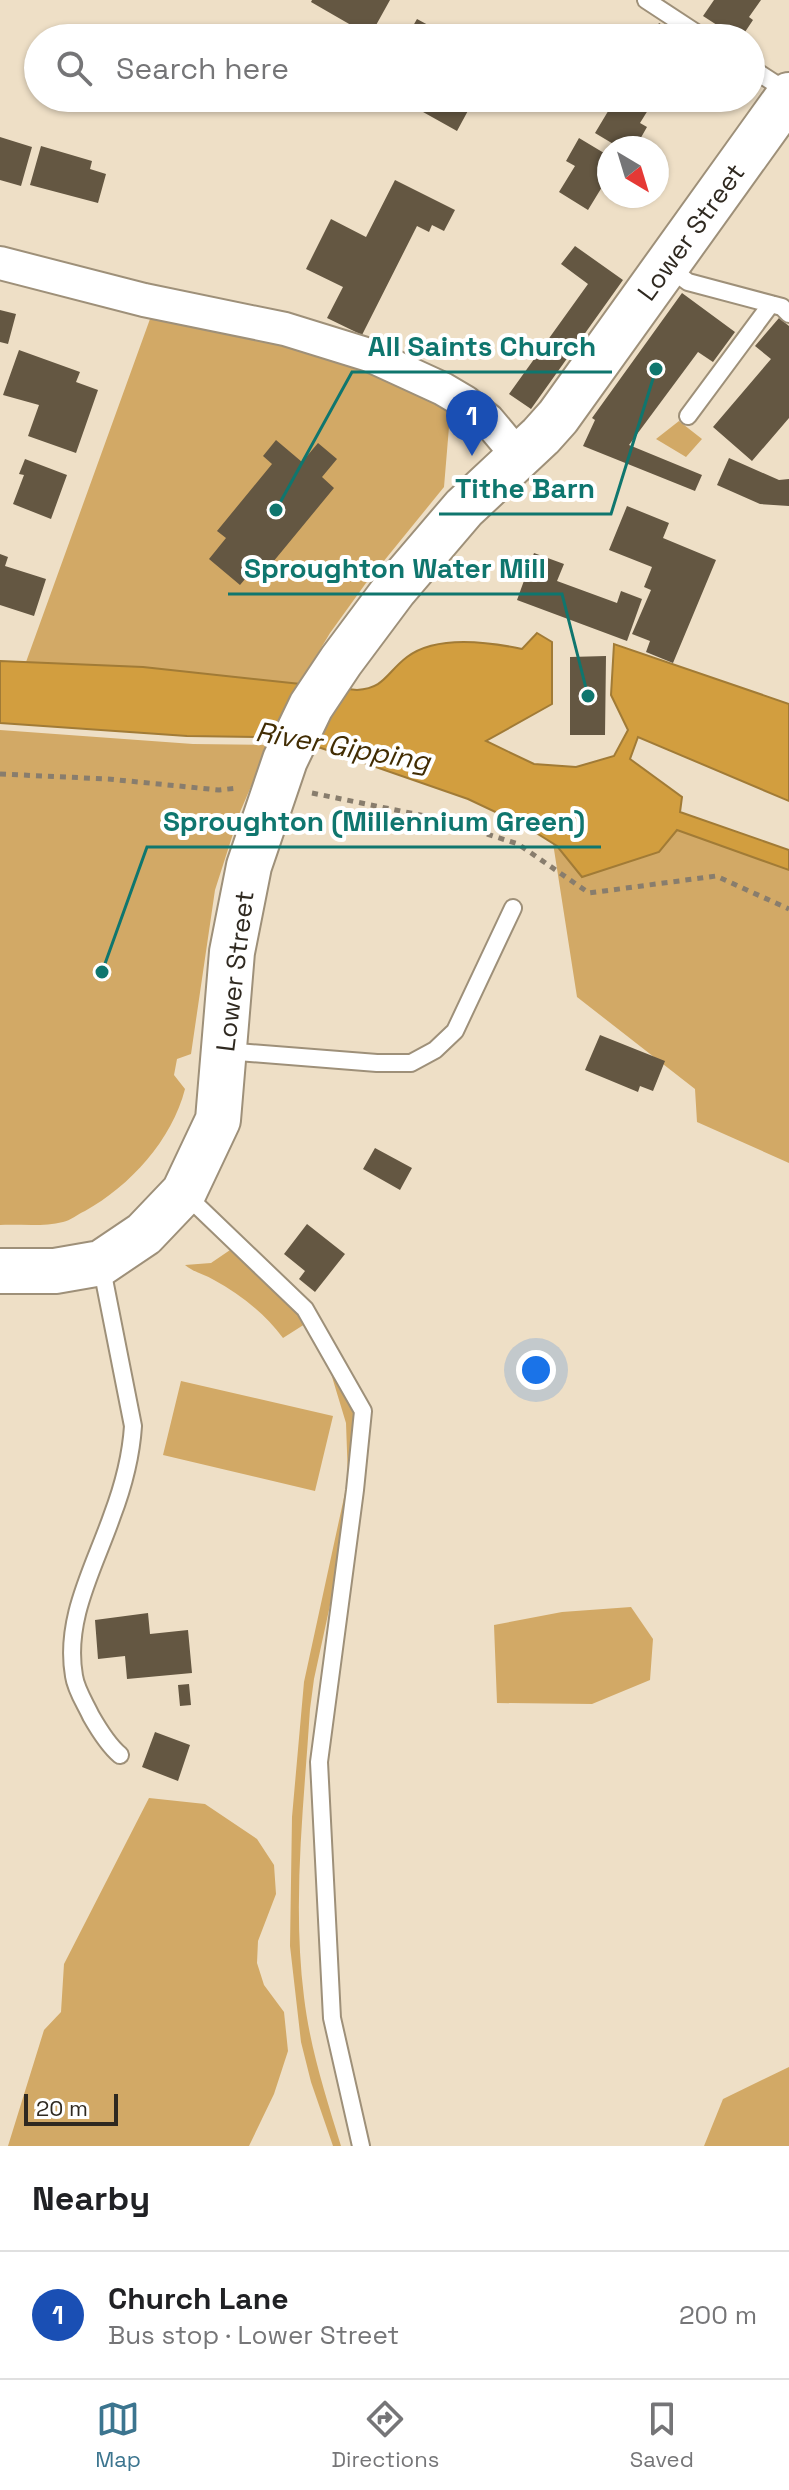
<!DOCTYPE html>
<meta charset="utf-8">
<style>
:root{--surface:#fff;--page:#f6f6f6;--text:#202124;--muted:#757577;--line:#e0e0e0;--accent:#3c758f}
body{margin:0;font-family:"Space Grotesk",sans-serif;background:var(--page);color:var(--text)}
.compass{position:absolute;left:597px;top:136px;width:72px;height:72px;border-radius:50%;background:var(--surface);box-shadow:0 2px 6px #0004;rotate:142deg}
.scale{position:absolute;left:24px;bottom:20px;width:94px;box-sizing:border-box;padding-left:8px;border:4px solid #2f2920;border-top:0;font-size:22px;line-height:28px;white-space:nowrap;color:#2f2920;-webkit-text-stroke:6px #fff;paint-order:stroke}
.you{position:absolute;left:536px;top:1370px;width:28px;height:28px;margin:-20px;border:6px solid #fff;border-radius:50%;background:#1a73e8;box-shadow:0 0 0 12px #1a73e833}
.badge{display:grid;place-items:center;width:52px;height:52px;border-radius:50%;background:var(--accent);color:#fff;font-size:26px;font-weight:700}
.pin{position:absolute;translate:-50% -66px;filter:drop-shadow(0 2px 4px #0008)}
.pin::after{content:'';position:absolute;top:42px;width:28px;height:24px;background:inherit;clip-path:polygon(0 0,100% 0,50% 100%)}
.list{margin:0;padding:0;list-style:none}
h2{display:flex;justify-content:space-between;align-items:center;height:104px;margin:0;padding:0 32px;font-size:34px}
h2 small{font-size:26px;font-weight:400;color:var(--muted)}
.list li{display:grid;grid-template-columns:52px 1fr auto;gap:24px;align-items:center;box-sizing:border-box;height:128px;padding:0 32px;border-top:2px solid var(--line)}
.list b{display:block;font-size:30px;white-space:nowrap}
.list p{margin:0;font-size:26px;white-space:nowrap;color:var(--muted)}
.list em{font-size:26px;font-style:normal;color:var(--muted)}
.icon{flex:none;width:44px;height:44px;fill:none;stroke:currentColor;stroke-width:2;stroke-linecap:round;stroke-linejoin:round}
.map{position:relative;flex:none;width:789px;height:2146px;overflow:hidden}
.search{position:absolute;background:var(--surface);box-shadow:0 2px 6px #0004;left:24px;right:24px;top:24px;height:88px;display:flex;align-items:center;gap:20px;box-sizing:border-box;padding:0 28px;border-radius:44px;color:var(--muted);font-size:30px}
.sheet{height:232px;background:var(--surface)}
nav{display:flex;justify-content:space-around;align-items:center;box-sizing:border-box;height:112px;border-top:2px solid var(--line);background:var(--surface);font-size:22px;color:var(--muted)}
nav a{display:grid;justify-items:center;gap:4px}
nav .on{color:var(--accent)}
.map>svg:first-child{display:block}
.green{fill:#d2a966}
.water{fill:#d29e3f;stroke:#a17b36;stroke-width:2}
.building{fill:#645742}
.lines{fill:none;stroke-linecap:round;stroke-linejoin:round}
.lane-casing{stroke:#9e9079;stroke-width:20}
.street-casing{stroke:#9e9079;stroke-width:36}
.secondary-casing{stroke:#9e9079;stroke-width:48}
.path{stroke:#887d6d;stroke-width:5;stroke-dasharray:6 6;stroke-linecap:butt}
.lane{stroke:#fff;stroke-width:16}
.street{stroke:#fff;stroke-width:32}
.secondary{stroke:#fff;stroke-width:44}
.labels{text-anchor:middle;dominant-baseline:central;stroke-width:8;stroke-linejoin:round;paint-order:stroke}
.street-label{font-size:26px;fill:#2f2920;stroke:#fff}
.water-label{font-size:28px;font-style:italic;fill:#422d03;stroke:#fff}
.leader{fill:none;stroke:#0f766e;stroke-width:3}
.callout-dot{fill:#0f766e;stroke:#fff;stroke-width:3}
.callout-label{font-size:28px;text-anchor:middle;font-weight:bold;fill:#0f766e;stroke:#fff;stroke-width:8;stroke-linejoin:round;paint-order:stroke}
</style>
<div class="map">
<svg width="789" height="2146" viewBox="0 0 789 2146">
<rect width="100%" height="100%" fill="#eedfc6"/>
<path class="green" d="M157,314l209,51 73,37 11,13 -6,72 -78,96 -36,50 -31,52 -156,-18 -117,-5 124,-343z
M679,421l23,18 -16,18 -30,-18z
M0,730l193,14 76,1 -29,67 -25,78 -24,164 -14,5 -3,16 11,14c-13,51 -55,97 -100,122 -7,3 -15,10 -22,11 -19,5 -43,2 -63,3z
M677,830l112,40v293l-92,-41 -2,-33 -118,-92 -24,-154 72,18 33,-9z
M233,1248l47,33 40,44 14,25 25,62 2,43 -6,35 -41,189 -4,30c-6,95 -18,192 -6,288 6,51 22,100 37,149h-8l-22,-64 -10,-40 -11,-96 2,-129 12,-135 44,-203 -2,-56 -20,-66 -21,-33 -22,14c-18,-24 -43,-44 -69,-58 -10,-6 -19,-7 -29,-15l26,-2z
M181,1381l152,35 -18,75 -152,-36z
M631,1607l22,32 -3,41 -58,24 -95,-1 -3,-78 68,-13z
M149,1798l56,6 52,35 17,26 2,29 -18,47 -1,22 7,22 20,27 4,39 -14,43 -25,52h-241l36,-116 17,-18 3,-48z
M789,2067v79h-85l19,-47z"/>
<path class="water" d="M537,633l15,9v62l-66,37 48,23 42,3 38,-11 14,-26 -17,-35 3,-51 175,60v97l-151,-64 -8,22 52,38 -2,15 109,38v20l-112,-40 -18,22 -77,25 -25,-31 -32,-20 -57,-27 -147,-51 -58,-11 -76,-1 -187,-13v-62l143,6 214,23c28,-2 29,-17 50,-33 29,-22 82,-15 115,-8z"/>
<path class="building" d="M312,0h78l-20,36 -59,-34z
M714,0h47l-12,17 4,3 -12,18h-4l-34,-22z
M417,19l24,13 -4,6h-31z
M659,23l26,15h-35z
M398,98h57l15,9 -13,24z
M616,98h31l6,4 -13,21 7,4 -12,21h-15l-25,-15z
M0,137l32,10 -11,39 -21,-6z
M579,138l30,18v36l-7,-5 -14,23 -29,-18 16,-26 -9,-5z
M41,146l51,15 -2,8 16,5 -8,29 -68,-18z
M395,180l60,30 -11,21 -12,-6 -3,7 -12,-6 -55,109 -35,-17 16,-31 -37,-18 25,-50 35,18z
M575,246l48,34 -92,129 -22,-15 79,-110 -27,-20z
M682,293l53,39 -22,30 -15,-10 -69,93 73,30 -7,16 -112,-45 12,-26 -3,-2z
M0,310l16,4 -8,30 -8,-2z
M779,318l10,8v92l-37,43 -39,-34 58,-68 -16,-13z
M19,350l61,22 -4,10 22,8 -22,63 -48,-17 11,-31 -36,-10z
M276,440l26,22 16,-19 19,16 -15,18 12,11 -75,91 -8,-7 -11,13 -31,-26 17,-21 -9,-7 55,-67 -9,-8z
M729,458l50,22 10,-1v27l-29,-2 -43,-19z
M25,459l42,16 -16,44 -38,-15 11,-29 -5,-1z
M627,506l42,17 -6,15 53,22 -43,103 -27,-11 4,-11 -18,-7 19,-44 -7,-3 8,-20 -43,-17z
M534,553l30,11 -7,17 60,22 4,-12 21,8 -15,42 -110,-41z
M0,554l8,3 -3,9 41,13 -12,37 -34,-11z
M606,656l-1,79h-35v-78z
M600,1035l65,26 -12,30 -13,-5 -2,6 -53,-22z
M375,1148l37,20 -12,22 -37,-21z
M307,1224l38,30 -30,38 -16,-13 6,-8 -21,-17z
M148,1613l2,21 38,-4 4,43 -65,6 -2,-23 -27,3 -3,-39z
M189,1684l2,21 -11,1 -2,-21z
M155,1732l35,13 -12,36 -36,-14z"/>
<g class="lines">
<g class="lane-casing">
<path id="lane" d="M646,0l58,38
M751,68l37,24
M668,267l20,15 94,25 7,7
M688,416l83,-112
M225,1051l152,12h34l24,-13 20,-19 58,-123
M184,1193l121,116 58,102 -8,79 -36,272 13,256 29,128
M101,1264l32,162c-2,31 -10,61 -21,90 -18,52 -48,103 -38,160 2,14 11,27 17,40 8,14 17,29 29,39"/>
</g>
<g class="street-casing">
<path id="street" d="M0,263l144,37 141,29 84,26 74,34 22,13 23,18 31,37"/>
</g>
<g class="secondary-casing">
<path id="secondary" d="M0,1271h55l46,-8 43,-29 40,-42 34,-72 14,-168 17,-86 36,-106 26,-54 30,-45 53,-71 70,-82 77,-72 17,-19 231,-322"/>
</g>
<path class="path" d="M0,774l108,5 111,11 19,-2
M312,793l128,26 78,25 71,49 127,-17 73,33"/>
<use href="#lane" class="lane"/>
<use href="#street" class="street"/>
<use href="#secondary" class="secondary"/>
</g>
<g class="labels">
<g class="street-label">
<text transform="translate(691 232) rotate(-54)">Lower Street</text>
<text transform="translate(235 971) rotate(-83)">Lower Street</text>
</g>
<g class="water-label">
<text transform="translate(343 746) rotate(10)">River Gipping</text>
</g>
</g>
<path class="leader" d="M276 510L352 372H612M656 369L611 514H439M588 696L562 594H228M102 972L147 847H601"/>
<g class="callout-dot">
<circle cx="276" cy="510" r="8"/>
<circle cx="656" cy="369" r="8"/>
<circle cx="588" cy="696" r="8"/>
<circle cx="102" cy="972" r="8"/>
</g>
<g class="callout-label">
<text x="482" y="356">All Saints Church</text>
<text x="525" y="498">Tithe Barn</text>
<text x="395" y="578">Sproughton Water Mill</text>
<text x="374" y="831">Sproughton (Millennium Green)</text>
</g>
</svg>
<svg class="compass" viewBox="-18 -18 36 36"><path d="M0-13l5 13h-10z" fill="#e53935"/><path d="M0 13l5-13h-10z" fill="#757577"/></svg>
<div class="scale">20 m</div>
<div class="you"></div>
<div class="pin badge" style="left:472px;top:456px;background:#1a4fb4">1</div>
<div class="search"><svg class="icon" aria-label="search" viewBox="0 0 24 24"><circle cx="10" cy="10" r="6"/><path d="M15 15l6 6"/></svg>Search here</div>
</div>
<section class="sheet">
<h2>Nearby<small></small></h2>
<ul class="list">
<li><span class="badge" style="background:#1a4fb4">1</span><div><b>Church Lane</b><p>Bus stop · Lower Street</p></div><em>200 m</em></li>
</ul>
</section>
<nav>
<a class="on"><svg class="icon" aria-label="map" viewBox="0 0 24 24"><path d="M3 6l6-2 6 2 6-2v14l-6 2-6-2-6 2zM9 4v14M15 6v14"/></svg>Map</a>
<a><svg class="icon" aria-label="directions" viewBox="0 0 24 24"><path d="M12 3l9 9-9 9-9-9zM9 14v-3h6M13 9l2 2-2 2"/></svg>Directions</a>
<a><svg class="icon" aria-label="saved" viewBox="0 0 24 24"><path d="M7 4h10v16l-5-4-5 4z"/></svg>Saved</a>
</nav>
